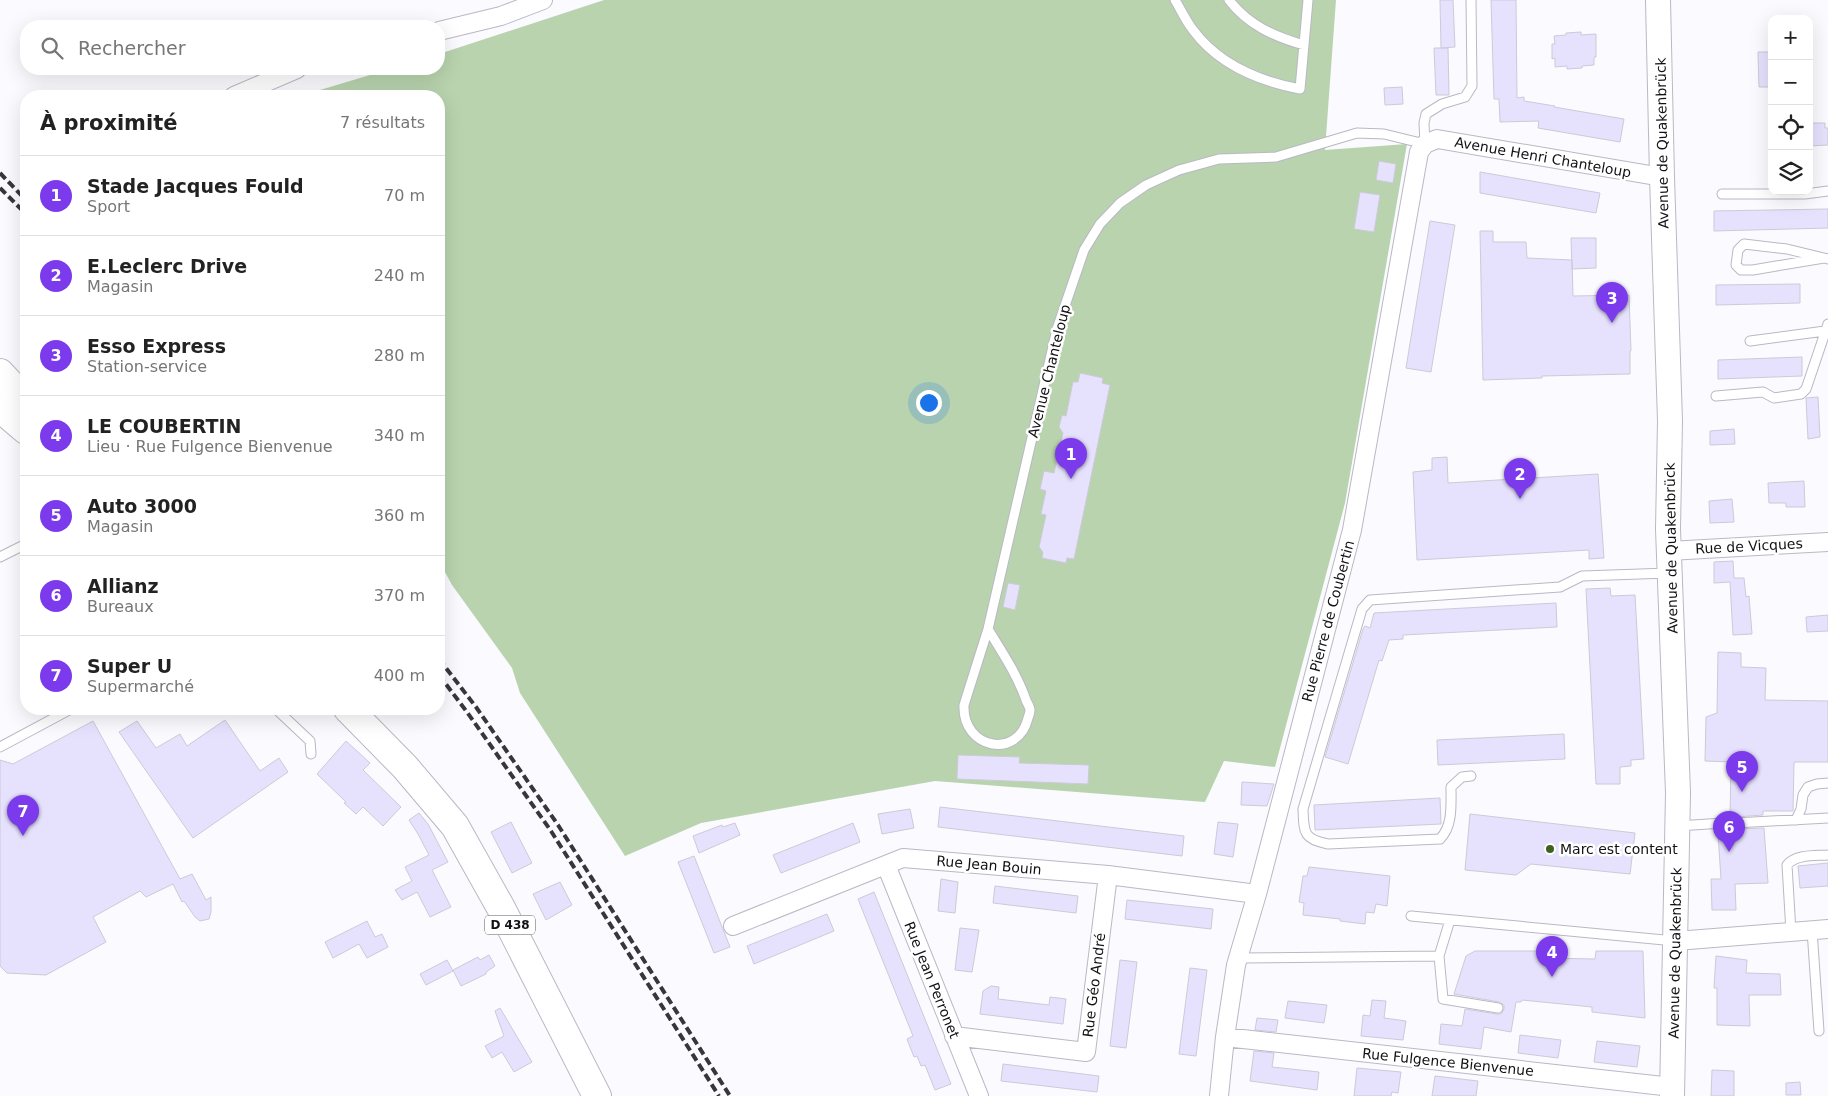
<!DOCTYPE html>
<html lang="fr">
<meta charset="utf-8">
<style>
:root{--surface:#fff;--page:#f2f2f2;--text:#222;--muted:#767676;--line:#e0e0e0;--accent:#7c3aed}
body{margin:0;font-family:"DejaVu Sans",sans-serif;background:var(--page);color:var(--text)}
.controls{position:absolute;right:15px;top:15px;display:grid;overflow:hidden;border-radius:10px;box-shadow:0 5px 20px #0002}
.controls button{width:45px;height:45px;display:grid;place-items:center;padding:0;border:0;border-bottom:1px solid var(--line);background:var(--surface);color:var(--text);font:25px sans-serif}
.you{position:absolute;left:928px;top:402px;width:18px;height:18px;margin:-12px;border:4px solid #fff;border-radius:50%;background:#1a73e8;box-shadow:0 0 0 8px #1a73e833}
.badge{display:grid;place-items:center;width:32px;height:32px;border-radius:50%;background:var(--accent);color:#fff;font-size:16px;font-weight:700}
.pin{position:absolute;translate:-50% -41px;filter:drop-shadow(0 1px 2px #0008)}
.pin::after{content:'';position:absolute;top:26px;width:18px;height:15px;background:inherit;clip-path:polygon(0 0,100% 0,50% 100%)}
.list{margin:0;padding:0;list-style:none}
h2{display:flex;justify-content:space-between;align-items:center;height:65px;margin:0;padding:0 20px;font-size:21px}
h2 small{font-size:16px;font-weight:400;color:var(--muted)}
.list li{display:grid;grid-template-columns:32px 1fr auto;gap:15px;align-items:center;box-sizing:border-box;height:80px;padding:0 20px;border-top:1px solid var(--line)}
.list b{display:block;font-size:19px;white-space:nowrap}
.list p{margin:0;font-size:16px;white-space:nowrap;color:var(--muted)}
.list em{font-size:16px;font-style:normal;color:var(--muted)}
.icon{flex:none;width:28px;height:28px;fill:none;stroke:currentColor;stroke-width:2;stroke-linecap:round;stroke-linejoin:round}
.map{position:relative;flex:none;width:1828px;height:1096px;overflow:hidden}
.search{position:absolute;background:var(--surface);box-shadow:0 5px 20px #0002;left:20px;top:20px;width:425px;height:55px;display:flex;align-items:center;gap:12px;box-sizing:border-box;padding:0 18px;border-radius:20px;color:var(--muted);font-size:19px}
.panel{position:absolute;background:var(--surface);box-shadow:0 5px 20px #0002;left:20px;top:90px;width:425px;height:625px;border-radius:20px}
.map>svg:first-child{display:block}
.green{fill:#b8d3ae}
.building{fill:#e6e2fe;stroke:#cccad7}
.lines{fill:none;stroke-linecap:round;stroke-linejoin:round}
.service-casing{stroke:#bab8c5;stroke-width:11}
.minor-casing{stroke:#bab8c5;stroke-width:20}
.secondary-casing{stroke:#bab8c5;stroke-width:26}
.primary-casing{stroke:#bab8c5;stroke-width:30}
.service{stroke:#fff;stroke-width:9}
.minor{stroke:#fff;stroke-width:18}
.secondary{stroke:#fff;stroke-width:24}
.primary{stroke:#fff;stroke-width:28}
.rail{stroke:#37373b;stroke-width:4;stroke-dasharray:8 4;stroke-linecap:butt}
.poi-dot{fill:#3c631d;stroke:#fff;stroke-width:2}
.labels{text-anchor:middle;dominant-baseline:central;stroke-width:5;stroke-linejoin:round;paint-order:stroke}
.shield{fill:#fff;stroke:#59595c;stroke-width:1}
.shield-label{font-size:12px;font-weight:bold;fill:#121216}
.street-label{font-size:14px;fill:#121216;stroke:#fff}
.poi-label{font-size:14px;fill:#121216;stroke:#fff;text-anchor:start}
</style>
<div class="map">
<svg width="1828" height="1096" viewBox="0 0 1828 1096">
<rect width="100%" height="100%" fill="#fafaff"/>
<path class="green" d="M604,0h732l-11,150 82,-6 -62,359 -70,264 -51,-6 -19,41 -270,-21 -234,42 -76,33 -105,-163 -8,-25 -60,-83 -13,-24v-465h-139l90,-27h49v-15z"/>
<path class="building" d="M1440,0h13l2,47 -14,1z
M1491,0h25l1,98 7,-1v4l31,5 -1,1 70,12 -4,23 -82,-14 1,-7 -39,1 -1,-23h-5z
M1581,32v3l15,-1v23h-2v8l-12,1v2l-15,1v-3l-12,1v-9l-3,1v-15h3l-1,-8 12,-1v-2z
M1434,48h14l1,47h-13z
M1758,52h14v35h-13z
M1402,87l1,17 -18,1 -1,-17z
M1809,123h16v5h3v17l-19,1z
M1379,161l17,3 -3,19 -17,-3z
M1480,172l120,21 -4,20 -116,-20z
M1360,192l20,3 -6,37 -20,-3z
M1828,209v19l-114,3v-20z
M1430,221l25,4 -24,147 -25,-4z
M1480,231h13v11h33l1,16 45,2 1,36 56,-1 2,56h-1v23l-88,2v2l-59,2z
M1571,238h25v30l-24,1z
M1800,284v19l-84,2v-20z
M1802,357v19l-84,3v-19z
M1080,373l23,5 -1,5 8,2 -36,174 -7,-1 -1,5 -24,-5 1,-6 -4,-5 7,-32 -5,-1 5,-23 -6,-2 4,-18 10,2 9,-40 -4,-6 3,-12 4,1 7,-34h5z
M1818,397l2,40 -12,2 -2,-41z
M1734,429l1,15 -25,1v-14z
M1447,457l1,26 150,-9 6,84 -15,1v-9l-172,10 -4,-88 19,-2v-12z
M1804,481l1,26h-19v-4h-17l-1,-20z
M1732,499l2,23 -24,1 -1,-22z
M1733,561l1,17h10l2,19 3,-1 3,38 -19,1 -3,-53 -16,1v-21z
M1008,583l12,2 -5,25 -12,-3z
M1610,588l1,8 24,-1 9,164 -13,1v6l-11,1v17h-24l-10,-195z
M1556,603l1,24 -154,8v4l-14,1 -7,21 -3,-1 -31,104 -23,-7 38,-128 2,-3 5,2 4,-15z
M1828,615v16l-21,1 -1,-15z
M1718,652l23,1v14l25,1 -1,32 63,1v61h-34l-1,49h-30v4l-28,2 -5,2 1,-57 -26,-1 1,-44 11,-4z
M225,720l35,51 19,-13 9,14 -95,66 -74,-106 18,-11 19,27 24,-14 7,12z
M93,721l87,158 12,-5 14,26 5,-3v15l-2,7 -9,2 -5,-4 -11,-16 -2,1 -9,-18 -27,13 -6,-6 -47,26 13,25 -60,33 -39,-2 -7,-7v-206l13,4z
M1564,734l1,25 -127,6 -1,-25z
M346,741l24,22 -7,7 38,37 -18,19 -20,-19 -7,7 -12,-11 2,-1 -29,-28z
M958,755l62,2 -1,6 70,2 -1,19 -131,-5z
M1242,782l32,2 -7,22 -26,-1z
M1440,798l1,26 -126,6 -1,-25z
M940,807l244,29 -2,20 -244,-29z
M910,809l4,19 -32,6 -4,-20z
M419,813l9,11 20,38 -16,8 19,37 -21,10 -13,-25 -15,8 -7,-10 17,-9 -7,-14 24,-12 -11,-21 -9,-14z
M1470,814l165,19 -5,41 -99,-10 -15,11 -51,-5z
M511,822l21,41 -20,10 -21,-41z
M1218,822l20,2 -5,33 -19,-3z
M735,823l5,12 -41,18 -6,-17 29,-11 1,2z
M853,823l7,19 -79,31 -8,-18z
M1730,826l5,3 29,-1 4,55 -33,1 1,26h-24l-1,-31h10l-3,-45 12,-1z
M694,856l36,91 -16,6 -36,-91z
M1828,863v23l-28,2 -2,-22z
M1309,867l81,9 -3,30 -11,-2 -2,9 -8,-1 -1,12 -25,-3v-2l-37,-4 1,-12 -5,-1 4,-26h4z
M941,879l17,3 -3,31 -17,-2z
M560,882l12,23 -26,15 -13,-26z
M995,886l83,10 -2,17 -83,-10z
M874,892l77,192 -16,6 -10,-25 -4,1 -4,-10 -3,1 -7,-18 6,-3 -55,-137z
M1127,900l86,9 -2,20 -86,-10z
M827,914l7,17 -80,33 -7,-18z
M367,921l8,16 7,-3 6,13 -21,11 -8,-14 -26,14 -8,-16z
M960,928l19,2 -7,42 -17,-2z
M1475,951h71v7l49,1 1,-8h47l2,67 -53,-6v-5l-70,-7 -1,2h-5l-5,30 -27,-5 -3,22 -42,-5 2,-20 21,2 3,-17 32,5h4l3,-5v-4l-5,-3 -45,-8 12,-38z
M489,955l6,11 -9,6v2l-25,12 -8,-16 25,-13 2,3z
M1716,956l31,4 -1,13 34,1 1,21h-32l1,31 -33,-1v-37h-3z
M447,960l6,11 -27,14 -6,-11z
M1120,960l17,2 -11,86 -16,-2z
M1190,968l17,2 -11,86 -17,-2z
M991,986l8,1 -1,12 51,6 1,-8 16,2 -3,25 -83,-10 3,-23z
M1372,1000l14,1 -2,17 22,3 -3,19 -42,-4 2,-21 7,1z
M1288,1001l39,4 -3,18 -39,-5z
M500,1008l32,54 -18,10 -12,-20 -10,6 -7,-12 19,-10 -9,-25z
M1257,1018l21,2 -2,12 -21,-2z
M1520,1035l41,5 -3,18 -40,-5z
M1597,1041l43,5 -3,21 -43,-5z
M1254,1051l20,2 -2,14 47,5 -2,18 -67,-9z
M1003,1064l96,12 -2,16 -96,-11z
M1357,1068l44,4 -3,21 -6,-1 -1,4h-37z
M1712,1070l22,1v25h-23z
M1435,1076l43,5 -2,15h-44z
M1800,1082l1,13h-15v-12z"/>
<g class="lines">
<g class="service-casing">
<path id="service" d="M1175,0c6,10 11,21 18,30 26,35 65,51 107,59l8,-89
M1229,0c19,25 46,37 75,45
M1722,194h83l23,-3
M1824,258l-71,12h-12l-5,-5 2,-15 6,-6 43,5 37,9 4,1
M1750,341l75,-10
M1716,396l47,-4 11,6 27,-4 5,-5 22,-65
M0,557l26,-13
M988,629c14,23 29,45 38,71 1,3 4,7 4,10 0,3 -1,5 -2,8 -10,42 -66,31 -64,-13l24,-76 69,-300 27,-79 16,-26 20,-21 26,-18 33,-15 40,-11 57,-2 81,-24 27,1 41,10 -1,-21 2,-9 16,-10 23,-7 7,-11 -1,-86
M276,709l34,32 1,13
M0,747l71,-38
M1471,776l-9,1 -11,10c0,18 2,39 -11,52l-112,5c-25,-5 -24,-11 -25,-35l59,-200 8,-9 190,-13 22,-11 87,-3
M1796,820l5,-11 2,-14 5,-8 9,-3 11,-1
M1735,823l93,-5
M1678,826l45,-3
M1411,916l264,25
M1812,930l7,101
M1791,932l-4,-67c9,-11 28,-9 41,-10
M1439,956l4,43 55,9
M1238,958l201,-2 11,-36"/>
</g>
<g class="minor-casing">
<path id="minor" d="M439,31l62,-15 42,-16
M234,96l63,-27
M1669,551l159,-9
M886,865l93,231
M733,926l170,-68 205,17 149,19
M1676,941l152,-12
M954,1036l132,16 22,-177
M1225,1037l447,50
M1219,1096l6,-59 11,-72 21,-71 95,-364 67,-378 6,-8 12,-5 225,38"/>
</g>
<g class="secondary-casing">
<path id="secondary" d="M1658,0l4,177 8,244 -2,108 10,264 -6,303"/>
</g>
<g class="primary-casing">
<path id="primary" d="M0,373l26,28
M0,408l26,22
M348,709l57,58 50,59 46,82 96,188"/>
</g>
<use href="#service" class="service"/>
<use href="#minor" class="minor"/>
<use href="#secondary" class="secondary"/>
<use href="#primary" class="primary"/>
<path class="rail" d="M0,173l26,27
M0,188l26,26
M439,659l37,48 82,118 172,271
M439,675l28,37 84,119 168,265"/>
</g>
<circle class="poi-dot" cx="1550" cy="849" r="5"/>
<g class="labels">
<rect class="shield" x="485" y="915.5" width="50" height="19" rx="4"/>
<g class="shield-label">
<text x="510" y="925">D 438</text>
</g>
<g class="street-label">
<text transform="translate(1662 143) rotate(-91)">Avenue de Quakenbrück</text>
<text transform="translate(1543 157) rotate(10)">Avenue Henri Chanteloup</text>
<text transform="translate(1049 371) rotate(-76)">Avenue Chanteloup</text>
<text transform="translate(1749 546) rotate(-3)">Rue de Vicques</text>
<text transform="translate(1671 548) rotate(-91)">Avenue de Quakenbrück</text>
<text transform="translate(1328 621) rotate(-75)">Rue Pierre de Coubertin</text>
<text transform="translate(989 865) rotate(5)">Rue Jean Bouin</text>
<text transform="translate(1675 953) rotate(-89)">Avenue de Quakenbrück</text>
<text transform="translate(932 980) rotate(68)">Rue Jean Perronet</text>
<text transform="translate(1094 985) rotate(-83)">Rue Géo André</text>
<text transform="translate(1448 1062) rotate(6)">Rue Fulgence Bienvenue</text>
</g>
<g class="poi-label">
<text x="1560" y="849">Marc est content</text>
</g>
</g>
</svg>
<div class="controls">
<button>+</button>
<button>−</button>
<button><svg class="icon" aria-label="locate" viewBox="0 0 24 24"><circle cx="12" cy="12" r="6"/><path d="M12 2v4M12 18v4M2 12h4M18 12h4"/></svg></button>
<button><svg class="icon" aria-label="layers" viewBox="0 0 24 24"><path d="M12 4l9 5-9 5-9-5zM3 14l9 5 9-5"/></svg></button>
</div>
<div class="you"></div>
<div class="pin badge" style="left:1071px;top:479px">1</div>
<div class="pin badge" style="left:1520px;top:499px">2</div>
<div class="pin badge" style="left:1612px;top:323px">3</div>
<div class="pin badge" style="left:1552px;top:977px">4</div>
<div class="pin badge" style="left:1742px;top:792px">5</div>
<div class="pin badge" style="left:1729px;top:852px">6</div>
<div class="pin badge" style="left:23px;top:836px">7</div>
<div class="search"><svg class="icon" aria-label="search" viewBox="0 0 24 24"><circle cx="10" cy="10" r="6"/><path d="M15 15l6 6"/></svg>Rechercher</div>
<section class="panel">
<h2>À proximité<small>7 résultats</small></h2>
<ul class="list">
<li><span class="badge">1</span><div><b>Stade Jacques Fould</b><p>Sport</p></div><em>70 m</em></li>
<li><span class="badge">2</span><div><b>E.Leclerc Drive</b><p>Magasin</p></div><em>240 m</em></li>
<li><span class="badge">3</span><div><b>Esso Express</b><p>Station-service</p></div><em>280 m</em></li>
<li><span class="badge">4</span><div><b>LE COUBERTIN</b><p>Lieu · Rue Fulgence Bienvenue</p></div><em>340 m</em></li>
<li><span class="badge">5</span><div><b>Auto 3000</b><p>Magasin</p></div><em>360 m</em></li>
<li><span class="badge">6</span><div><b>Allianz</b><p>Bureaux</p></div><em>370 m</em></li>
<li><span class="badge">7</span><div><b>Super U</b><p>Supermarché</p></div><em>400 m</em></li>
</ul>
</section>
</div>
